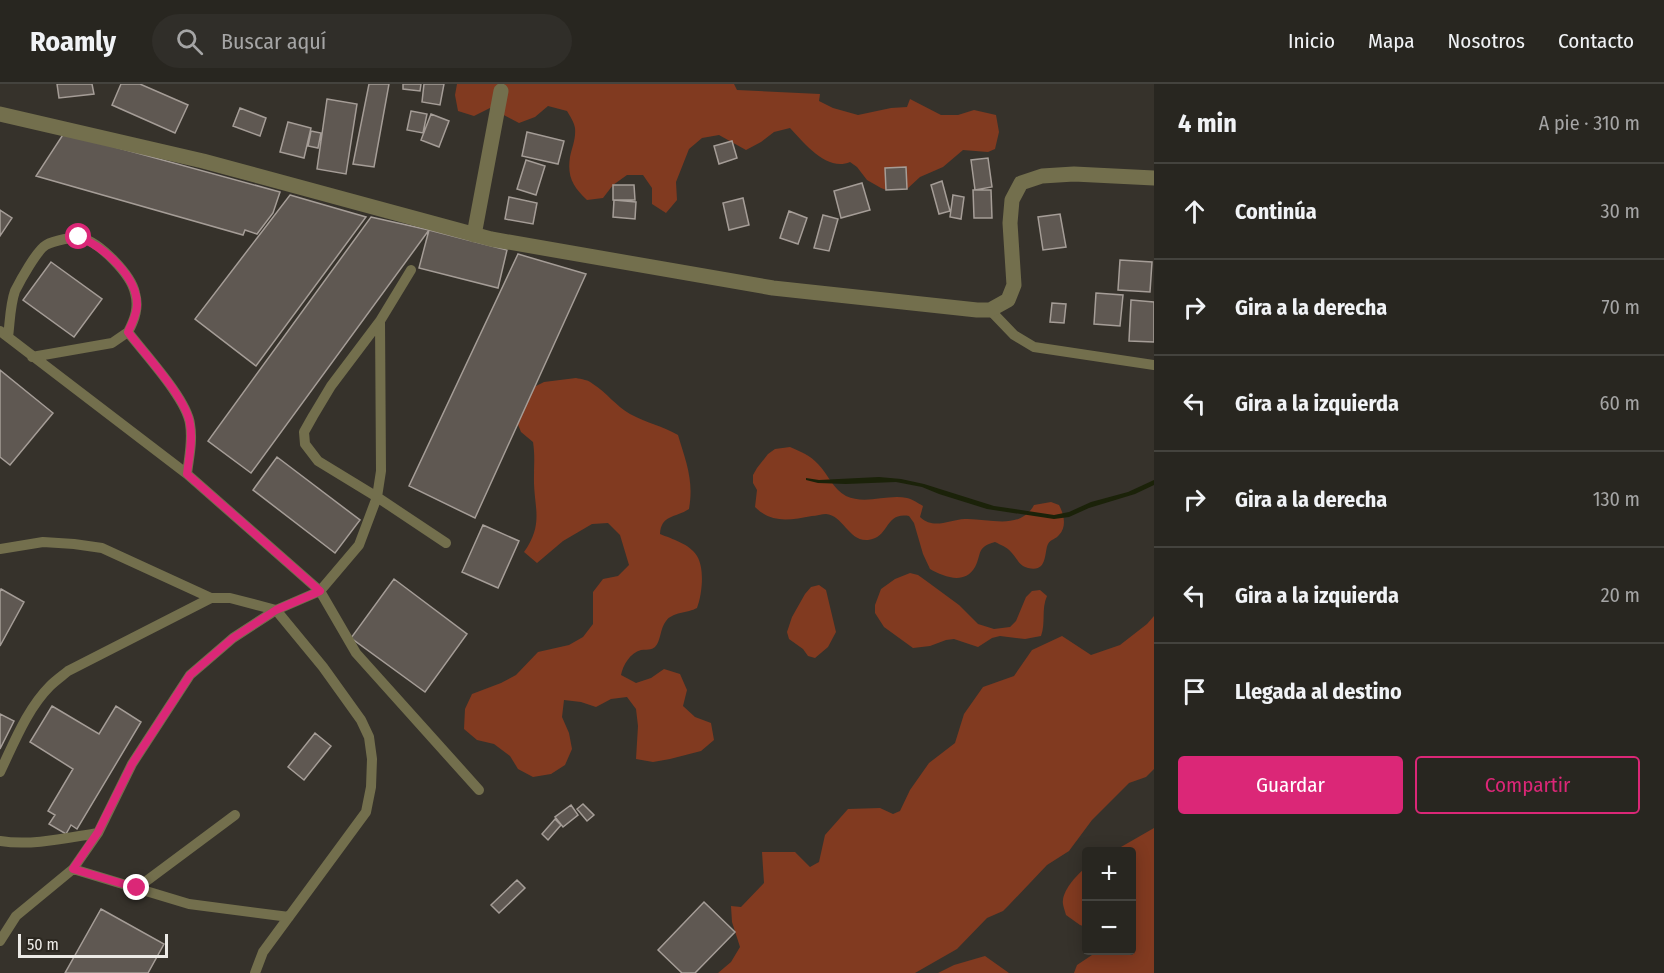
<!DOCTYPE html>
<html lang="es">
<meta charset="utf-8">
<style>
:root{--surface:#282620;--page:#302e29;--text:#f1f3f6;--muted:#a5a5a5;--line:#44433e;--accent:#db2777}
body{margin:0;font-family:"Fira Sans Condensed",sans-serif;background:var(--page);color:var(--text)}
.controls{position:absolute;right:18px;bottom:18px;display:grid;overflow:hidden;border-radius:6px;box-shadow:0 3px 15px #0003}
.controls button{width:54px;height:54px;display:grid;place-items:center;padding:0;border:0;border-bottom:2px solid var(--line);background:var(--surface);color:var(--text);font:30px sans-serif}
.scale{position:absolute;left:18px;bottom:15px;width:150px;box-sizing:border-box;padding-left:6px;border:3px solid #eceae6;border-top:0;font-size:16px;line-height:21px;white-space:nowrap;color:#eceae6;-webkit-text-stroke:4px #2c2821;paint-order:stroke}
.stop{position:absolute;width:18px;height:18px;margin:-14px;border:4px solid #db2777;border-radius:50%;background:#fff}
.stop.end{background:#db2777;border-color:#fff;box-shadow:0 2px 6px #0008}
.list{margin:0;padding:0;list-style:none}
h2{display:flex;justify-content:space-between;align-items:center;height:78px;margin:0;padding:0 24px;font-size:26px}
h2 small{font-size:20px;font-weight:400;color:var(--muted)}
.list li{display:grid;grid-template-columns:39px 1fr auto;gap:18px;align-items:center;box-sizing:border-box;height:96px;padding:0 24px;border-top:2px solid var(--line)}
.list b{display:block;font-size:22px;white-space:nowrap}
.list em{font-size:20px;font-style:normal;color:var(--muted)}
.actions{display:flex;gap:12px;padding:18px 24px}
.actions a{flex:1;padding:14px 0;border:2px solid var(--accent);border-radius:6px;text-align:center;font-size:21px;color:var(--accent)}
.actions .main{background:var(--accent);color:#fff}
.icon{flex:none;width:33px;height:33px;fill:none;stroke:currentColor;stroke-width:2;stroke-linecap:round;stroke-linejoin:round}
.map{position:relative;flex:none;width:1154px;height:889px;overflow:hidden}
header{display:flex;align-items:center;gap:36px;box-sizing:border-box;height:84px;padding:0 30px;background:var(--surface);border-bottom:2px solid var(--line)}
header strong{font-size:28px}
nav{display:flex;gap:33px;margin-inline-start:auto;font-size:21px}
.search{width:420px;height:54px;background:var(--page);display:flex;align-items:center;gap:15px;box-sizing:border-box;padding:0 21px;border-radius:33px;color:var(--muted);font-size:22px}
main{display:flex}
aside{flex:1;background:var(--surface)}
.map>svg:first-child{display:block}
.green{fill:#813a20}
.water{fill:#1b2209}
.building{fill:#5f5852;stroke:#a59d97;stroke-width:1.5}
.lines{fill:none;stroke-linecap:round;stroke-linejoin:round}
.service{stroke:#736f4d;stroke-width:10}
.minor{stroke:#736f4d;stroke-width:15}
.route{stroke:#db2777;stroke-width:8}
</style>
<header>
<strong>Roamly</strong>
<div class="search"><svg class="icon" aria-label="search" viewBox="0 0 24 24"><circle cx="10" cy="10" r="6"/><path d="M15 15l6 6"/></svg>Buscar aquí</div>
<nav><a>Inicio</a><a>Mapa</a><a>Nosotros</a><a>Contacto</a></nav>
</header>
<main>
<div class="map">
<svg width="1154" height="889" viewBox="0 0 1154 889">
<rect width="100%" height="100%" fill="#36322b"/>
<path class="green" d="M457,0h277l3,6 83,4 -1,7 14,7 25,7 33,-7 16,-1 3,-8 31,16h17l16,-5 22,5 3,17 -4,17 -7,3 -25,-2 -20,17 -23,10 -13,12 -21,1 -5,-2 -14,-8 -10,-13 -7,-5c-23,10 -46,-19 -60,-34l-16,4 -13,10 -15,8 -27,-15 -17,3 -13,11 -13,33 1,18 -11,13 -14,-9v-16l-9,-13h-16l-14,10 -10,13 -16,2c-14,-13 -20,-23 -17,-43 2,-10 6,-18 5,-29 -1,-6 -5,-12 -8,-17l-19,-5 -13,11 -16,6 -29,-15 -16,8 -16,-5 -3,-16z
M576,294c5,1 13,2 17,6 14,9 23,22 37,30 16,9 33,12 48,21 8,27 16,45 11,74 -14,9 -28,6 -29,25 12,5 30,10 37,22 8,13 5,39 0,52 -9,5 -25,4 -31,13 -6,7 -5,20 -11,26 -5,4 -8,2 -14,3 -11,3 -18,15 -20,25l15,8 15,-5 13,-9 16,5 7,16 -4,16 12,11 16,6 3,17 -13,11 -31,8 -17,3 -17,-3 2,-33 -2,-17 -9,-12 -16,2 -15,8 -15,-5 -17,-2 -2,17 7,16 3,16 -7,16 -14,9 -18,3 -15,-8 -8,-13 -16,-12 -17,-4 -13,-11 1,-20 7,-15 29,-11 15,-8 22,-23 31,-7 14,-8 10,-13v-32l10,-13 15,-3 11,-11 -9,-30 -12,-12 -16,1 -29,17 -26,22 -13,-11c21,-30 9,-45 10,-77 0,-12 1,-20 -1,-33l-12,-10 -6,-15 15,-28 14,-7z
M790,363c11,5 20,8 28,17 10,10 15,25 28,32 19,9 41,-2 61,2 5,1 11,5 16,8l-3,11c14,13 28,3 45,2 23,-1 55,12 69,-14l17,-3 8,3c5,9 8,22 0,30 -3,4 -8,4 -11,9 -4,8 0,29 -20,24 -9,-2 -11,-10 -17,-16 -4,-5 -10,-7 -16,-10 -19,5 -13,12 -20,25 -10,18 -31,10 -45,2l-7,-15 -9,-31 -5,-7c-25,-4 -19,22 -41,24 -19,2 -25,-25 -42,-26 -4,0 -10,2 -14,2 -22,4 -40,8 -57,-9l2,-17 -4,-7v-8l4,-7 11,-14 7,-5z
M910,489l8,2 7,5 34,25 19,19 16,5 16,-2 6,-6 10,-24 6,-6 8,-1 7,6c-6,13 -1,27 -6,40l-16,3 -25,-3 -8,2 -14,9 -24,-8 -8,1 -16,6 -17,2 -29,-21 -9,-14v-8l6,-16 14,-10z
M819,501l7,5 10,42 -8,15 -13,11 -7,-2 -5,-7 -14,-10 -2,-7 5,-15 13,-23 6,-7z
M1154,532v153l-8,8 -17,6 -37,37 -23,31 -22,14 -38,40 -6,6 -16,7 -30,31 -42,24h-197l13,-11 9,-15 -8,-25 -1,-16 10,1 23,-24 -2,-31h33l15,15 9,-5 6,-27 23,-26 32,-1 13,6 7,-3 10,-21 19,-27 26,-20 9,-29 19,-27 31,-11 18,-26 30,-14 29,19 29,-10 27,-21z
M1154,744v145h-80l3,-8 21,-14 34,-1v-98l-18,-1z
M1086,784v59l-6,-2 -14,-10c-1,-4 -4,-11 -3,-15 1,-11 15,-27 23,-32z
M985,872l24,17h-71l16,-8z"/>
<path class="water" d="M879,393l22,2 23,5 70,22 60,9 15,-3 22,-10 37,-10 26,-12v5l-19,9 -46,14 -20,9 -15,2 -67,-10 -48,-15 -17,-7 -26,-5 -50,2 -28,-1 -12,-3v-2l13,2z"/>
<path class="building" d="M57,0h35l2,10 -35,4z
M121,0h19l48,21 -13,28 -63,-28z
M369,0h20l-15,83 -21,-3z
M403,0h18l-1,7 -17,-2z
M424,0h20l-4,21 -18,-3z
M327,15l30,5 -11,70 -29,-5z
M240,24l26,10 -6,18 -27,-10z
M411,27l16,3 -4,19 -16,-3z
M431,30l18,7 -10,26 -18,-7z
M288,38l23,6 -7,30 -24,-6z
M311,47l10,2 -3,15 -10,-2z
M527,48l37,9 -6,23 -36,-8z
M64,49l216,59 -7,21 -16,21 -12,-4 -2,5 -207,-59z
M732,57l5,17 -18,6 -5,-18z
M988,74l4,29 -17,3 -4,-30z
M526,76l19,6 -9,29 -19,-6z
M906,83l1,22 -21,1 -1,-22z
M942,97l8,30 -11,3 -8,-29z
M862,99l8,27 -29,8 -7,-27z
M613,101h21l1,15h-22z
M973,106h18l1,28h-18z
M290,111l76,22 -110,149 -61,-47z
M953,111l11,2 -3,22 -11,-2z
M509,113l28,6 -4,21 -28,-5z
M743,114l6,27 -20,5 -6,-27z
M614,116l22,2 -1,17 -22,-2z
M0,126l12,8 -12,18z
M789,127l18,7 -9,26 -18,-6z
M1060,130l6,33 -23,3 -5,-33z
M823,131l15,4 -9,32 -15,-3z
M371,133l58,13 -178,243 -43,-32z
M429,146l78,20 -9,38 -79,-20z
M518,170l68,20 -111,244 -66,-32z
M1120,176l32,2 -2,30 -32,-2z
M51,178l51,37 -28,38 -51,-37z
M1096,209l27,2 -3,31 -26,-2z
M1131,216l23,2v40l-25,-1z
M1052,219l14,1 -2,19 -14,-1z
M0,286l53,43 -43,52 -10,-8z
M277,373l83,63 -25,33 -82,-63z
M483,441l36,16 -21,47 -36,-16z
M394,495l73,55 -42,58 -74,-54z
M1,505l23,13 -24,44v-54z
M52,622l47,28 17,-28 25,16 -64,107 -6,-4 -5,9 -17,-10 6,-9 -7,-4 25,-42 -43,-27z
M0,630l14,7 -14,28z
M315,649l16,13 -27,34 -16,-13z
M583,720l11,11 -7,6 -10,-12z
M571,721l7,10 -15,12 -8,-10z
M555,735l6,6 -13,15 -6,-6z
M517,796l8,8 -26,25 -8,-8z
M704,818l31,30 -40,41h-13l-24,-23z
M101,825l63,35 -16,29h-83z"/>
<g class="lines">
<path class="service" d="M411,186l-31,51 -49,65 -18,30 -9,16 1,12 13,17 59,36 69,46
M990,226l24,25 20,12 120,18
M0,247l187,143
M8,253c2,-15 2,-32 7,-46 5,-10 22,-41 31,-46 7,-4 28,-9 36,-7 18,5 49,36 53,55 4,14 0,26 -7,39 16,21 59,67 62,92 3,17 -1,33 -3,50l133,117 36,62 123,137
M32,273l80,-14 16,-11
M0,465l43,-7 31,2 28,4 109,50
M0,688c14,-29 27,-63 50,-86 5,-5 12,-10 18,-15l143,-73h19l46,12 47,57 38,53 8,17 3,22 -1,28 -5,25 -103,140 -8,21
M0,757c32,5 66,-3 98,-8
M73,785l116,35 100,13
M137,804l98,-73
M0,857l16,-25 57,-47 25,-36 34,-69 58,-89 43,-37 43,-28 44,-19 39,-46 18,-48 4,-26 -1,-150"/>
<path class="minor" d="M0,30l203,47 288,78 282,49 204,22h13l18,-10 6,-15 -4,-62 2,-23 9,-17 21,-7 32,-2 80,4
M474,151l27,-144"/>
</g>
<g class="lines">
<path class="route" d="M79,153c25,10 59,40 58,69 -1,10 -5,18 -9,26 16,21 59,67 62,92 3,17 -1,33 -3,50l133,117 -44,19 -43,28 -43,37 -58,89 -34,68 -25,37 64,19"/>
</g>
</svg>
<div class="controls">
<button>+</button>
<button>−</button>
</div>
<div class="scale">50 m</div>
<div class="stop" style="left:79px;top:153px"></div>
<div class="stop end" style="left:137px;top:804px"></div>
</div>
<aside>
<h2>4 min<small>A pie · 310 m</small></h2>
<ul class="list">
<li><svg class="icon" aria-label="ahead" viewBox="0 0 24 24"><path d="M12 20V5M6 11l6-6 6 6"/></svg><div><b>Continúa</b></div><em>30 m</em></li>
<li><svg class="icon" aria-label="right" viewBox="0 0 24 24"><path d="M7 20v-9h11M14 6l5 5-5 5"/></svg><div><b>Gira a la derecha</b></div><em>70 m</em></li>
<li><svg class="icon" aria-label="left" viewBox="0 0 24 24"><path d="M17 20v-9H6M10 6l-5 5 5 5"/></svg><div><b>Gira a la izquierda</b></div><em>60 m</em></li>
<li><svg class="icon" aria-label="right" viewBox="0 0 24 24"><path d="M7 20v-9h11M14 6l5 5-5 5"/></svg><div><b>Gira a la derecha</b></div><em>130 m</em></li>
<li><svg class="icon" aria-label="left" viewBox="0 0 24 24"><path d="M17 20v-9H6M10 6l-5 5 5 5"/></svg><div><b>Gira a la izquierda</b></div><em>20 m</em></li>
<li><svg class="icon" aria-label="arrive" viewBox="0 0 24 24"><path d="M6 21V4h12l-3 4 3 4H6"/></svg><div><b>Llegada al destino</b></div></li>
</ul>
<div class="actions"><a class="main">Guardar</a><a>Compartir</a></div>
</aside>
</main>
